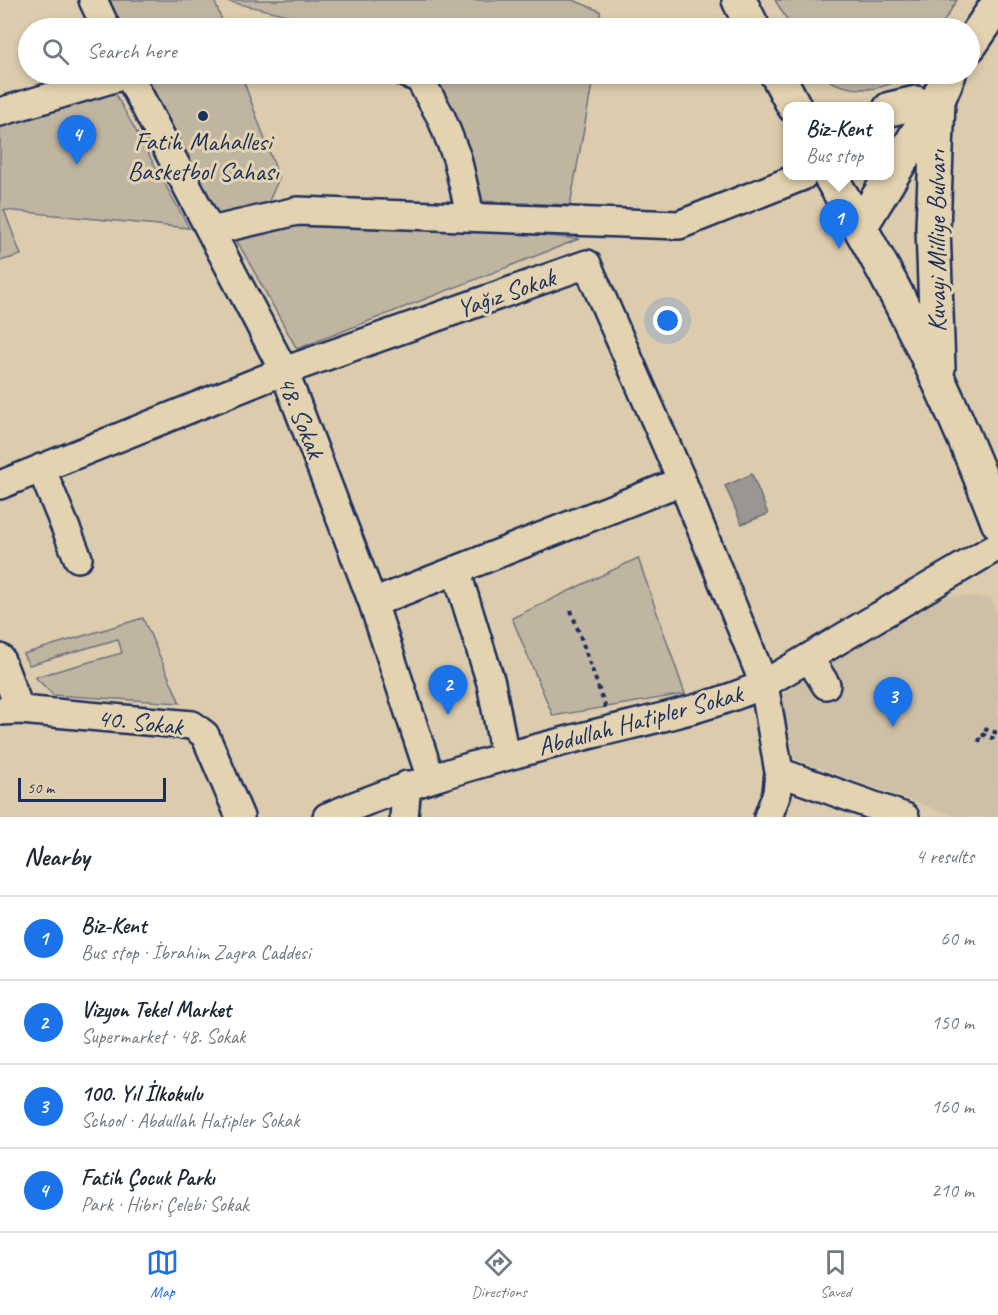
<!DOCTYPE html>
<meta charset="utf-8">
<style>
:root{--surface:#fff;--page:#f6f6f7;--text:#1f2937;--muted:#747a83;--line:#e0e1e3;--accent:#1a73e8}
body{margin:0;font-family:Caveat,sans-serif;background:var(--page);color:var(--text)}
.scale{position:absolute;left:18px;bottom:15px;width:148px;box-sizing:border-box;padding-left:6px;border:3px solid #1b2f5e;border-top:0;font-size:16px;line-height:21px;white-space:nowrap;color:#1b2f5e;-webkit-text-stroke:4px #e4d3b0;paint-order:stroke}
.you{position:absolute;left:668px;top:321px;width:21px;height:21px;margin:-15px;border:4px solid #fff;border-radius:50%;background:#1a73e8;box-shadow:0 0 0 9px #1a73e833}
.badge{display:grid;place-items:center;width:39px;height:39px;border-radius:50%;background:var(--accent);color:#fff;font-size:20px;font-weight:700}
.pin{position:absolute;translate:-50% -50px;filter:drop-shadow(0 2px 3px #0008)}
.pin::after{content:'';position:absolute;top:32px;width:21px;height:18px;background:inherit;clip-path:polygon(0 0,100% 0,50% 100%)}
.popup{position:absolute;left:783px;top:102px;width:111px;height:78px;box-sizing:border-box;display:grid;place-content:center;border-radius:12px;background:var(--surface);filter:drop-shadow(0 2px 4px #0005);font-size:20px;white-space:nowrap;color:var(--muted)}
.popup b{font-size:22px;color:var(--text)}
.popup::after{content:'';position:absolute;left:50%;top:100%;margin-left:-12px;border:12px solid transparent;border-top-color:var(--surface)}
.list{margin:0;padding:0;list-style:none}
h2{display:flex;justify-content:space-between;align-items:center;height:78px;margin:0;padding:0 24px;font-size:26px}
h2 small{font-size:20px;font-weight:400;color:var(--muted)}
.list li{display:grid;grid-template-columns:39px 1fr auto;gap:18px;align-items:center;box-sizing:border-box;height:84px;padding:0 24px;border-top:2px solid var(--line)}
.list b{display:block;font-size:22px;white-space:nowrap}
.list p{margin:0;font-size:20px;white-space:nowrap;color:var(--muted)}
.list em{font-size:20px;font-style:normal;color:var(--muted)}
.icon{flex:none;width:33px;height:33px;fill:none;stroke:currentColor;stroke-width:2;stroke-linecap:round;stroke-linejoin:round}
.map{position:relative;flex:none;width:998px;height:817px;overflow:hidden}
.search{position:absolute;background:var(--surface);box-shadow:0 3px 9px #0003;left:18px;right:18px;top:18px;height:66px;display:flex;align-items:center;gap:15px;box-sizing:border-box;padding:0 21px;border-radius:33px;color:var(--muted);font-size:22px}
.sheet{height:414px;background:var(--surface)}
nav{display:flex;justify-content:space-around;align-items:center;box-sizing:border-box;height:84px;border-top:2px solid var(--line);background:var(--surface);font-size:16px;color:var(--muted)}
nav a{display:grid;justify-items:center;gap:3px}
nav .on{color:var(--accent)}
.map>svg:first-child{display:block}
.built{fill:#cec0a7}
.green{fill:#c0b5a1;stroke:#6e7280;stroke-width:1.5}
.water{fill:#9a9692;stroke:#676d7d;stroke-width:1.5}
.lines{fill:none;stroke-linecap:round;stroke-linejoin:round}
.minor-casing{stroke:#1b2f5e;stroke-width:32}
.major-casing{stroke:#1b2f5e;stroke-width:38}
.path{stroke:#1b2f5e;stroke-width:4;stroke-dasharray:4.5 4.5;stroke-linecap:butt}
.minor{stroke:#e4d3b0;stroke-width:27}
.major{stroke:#e4d3b0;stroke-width:33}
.poi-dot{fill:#1b2f5e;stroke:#e4d3b0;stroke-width:2}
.labels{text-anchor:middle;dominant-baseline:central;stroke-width:6;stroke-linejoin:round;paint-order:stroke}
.poi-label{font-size:26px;fill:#1b2f5e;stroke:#e4d3b0}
.street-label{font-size:26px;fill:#1b2f5e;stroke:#e4d3b0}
</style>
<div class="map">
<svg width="998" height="817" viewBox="0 0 998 817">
<rect width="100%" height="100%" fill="#dcccad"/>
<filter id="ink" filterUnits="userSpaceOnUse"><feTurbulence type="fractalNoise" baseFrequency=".0167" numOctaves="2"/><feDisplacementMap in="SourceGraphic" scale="12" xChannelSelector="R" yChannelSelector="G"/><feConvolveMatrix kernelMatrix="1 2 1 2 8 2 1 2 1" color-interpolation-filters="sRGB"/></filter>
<g filter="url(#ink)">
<path class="built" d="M924,595l67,3 7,21v198h-41l-162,-58 -14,-64z"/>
<path class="green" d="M100,0h114l11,28h-112z
M222,0h351l27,11 2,17h-259z
M775,0h182l-17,28h-148z
M136,74h105l38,104 -13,30 -54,12z
M434,74h160l-24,131 -91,-4 -8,-43z
M819,74h87c-25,21 -62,19 -87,0z
M115,93l74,135 -185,-18 17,45 -21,6v-141z
M335,216l244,23 -282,110 -61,-110z
M638,558l47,136 -132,22 -41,-98z
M143,618l37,85 -127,-8 -18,-18 87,-24 -4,-14 -89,26 -6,-11z"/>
<path class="water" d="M752,474l16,40 -26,10 -17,-38z"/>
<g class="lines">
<g class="minor-casing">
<path id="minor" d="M93,0l13,28
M407,74l12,4 22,39 16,41 10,43v16
M0,112l128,-38 156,297 89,232 58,176
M211,231l86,-20 382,14 124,-49
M41,468l37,90
M0,485l284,-114 303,-107 95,217 82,203 15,88 -2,21 -9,24
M456,570l35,113 14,73
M373,603l309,-122
M0,658l20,52 -20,1
M809,658l17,27
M20,710l172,15 13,10 35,82
M779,772l126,45
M327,817c85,-36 173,-60 262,-82 59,-15 120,-26 175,-51l234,-138
M404,817l3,-32"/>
</g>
<g class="major-casing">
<path id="major" d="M739,0l14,28
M970,45l28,-41
M777,74l17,32
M890,109l26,-6
M830,176c66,109 123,227 168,346
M860,227l78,-127 11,-26
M938,368l-5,-140 5,-128"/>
</g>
<path class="path" d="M571,610l35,99
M984,729l14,4
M979,742l2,-8 17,6"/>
<use href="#minor" class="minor"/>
<use href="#major" class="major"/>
</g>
</g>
<circle class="poi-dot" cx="203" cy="116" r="6"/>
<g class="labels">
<g class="poi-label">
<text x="203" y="141">Fatih Mahallesi<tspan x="203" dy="30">Basketbol Sahası</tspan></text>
</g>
<g class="street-label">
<text transform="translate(936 241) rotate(-90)">Kuvayi Milliye Bulvarı</text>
<text transform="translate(506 293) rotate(-19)">Yağız Sokak</text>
<text transform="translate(301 417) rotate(68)">48. Sokak</text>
<text transform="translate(640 720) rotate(-15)">Abdullah Hatipler Sokak</text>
<text transform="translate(140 722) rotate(6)">40. Sokak</text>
</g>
</g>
</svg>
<div class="scale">50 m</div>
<div class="you"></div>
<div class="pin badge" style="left:839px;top:249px">1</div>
<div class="popup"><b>Biz-Kent</b>Bus stop</div>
<div class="pin badge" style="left:448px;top:715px">2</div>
<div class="pin badge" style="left:893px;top:727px">3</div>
<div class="pin badge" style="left:77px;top:165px">4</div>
<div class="search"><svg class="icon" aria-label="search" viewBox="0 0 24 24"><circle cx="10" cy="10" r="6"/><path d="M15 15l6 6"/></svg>Search here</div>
</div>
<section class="sheet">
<h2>Nearby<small>4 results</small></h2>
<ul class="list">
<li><span class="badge">1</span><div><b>Biz-Kent</b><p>Bus stop · İbrahim Zagra Caddesi</p></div><em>60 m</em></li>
<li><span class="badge">2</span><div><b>Vizyon Tekel Market</b><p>Supermarket · 48. Sokak</p></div><em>150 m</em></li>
<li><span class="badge">3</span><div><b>100. Yıl İlkokulu</b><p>School · Abdullah Hatipler Sokak</p></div><em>160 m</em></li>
<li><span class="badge">4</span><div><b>Fatih Çocuk Parkı</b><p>Park · Hibri Çelebi Sokak</p></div><em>210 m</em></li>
</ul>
</section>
<nav>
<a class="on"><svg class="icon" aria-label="map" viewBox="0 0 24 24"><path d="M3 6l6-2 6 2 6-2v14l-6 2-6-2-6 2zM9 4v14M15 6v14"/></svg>Map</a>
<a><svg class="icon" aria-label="directions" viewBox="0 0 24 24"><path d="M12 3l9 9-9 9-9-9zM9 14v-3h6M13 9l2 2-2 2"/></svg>Directions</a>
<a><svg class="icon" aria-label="saved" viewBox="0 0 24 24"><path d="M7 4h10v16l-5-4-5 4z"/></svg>Saved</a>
</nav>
